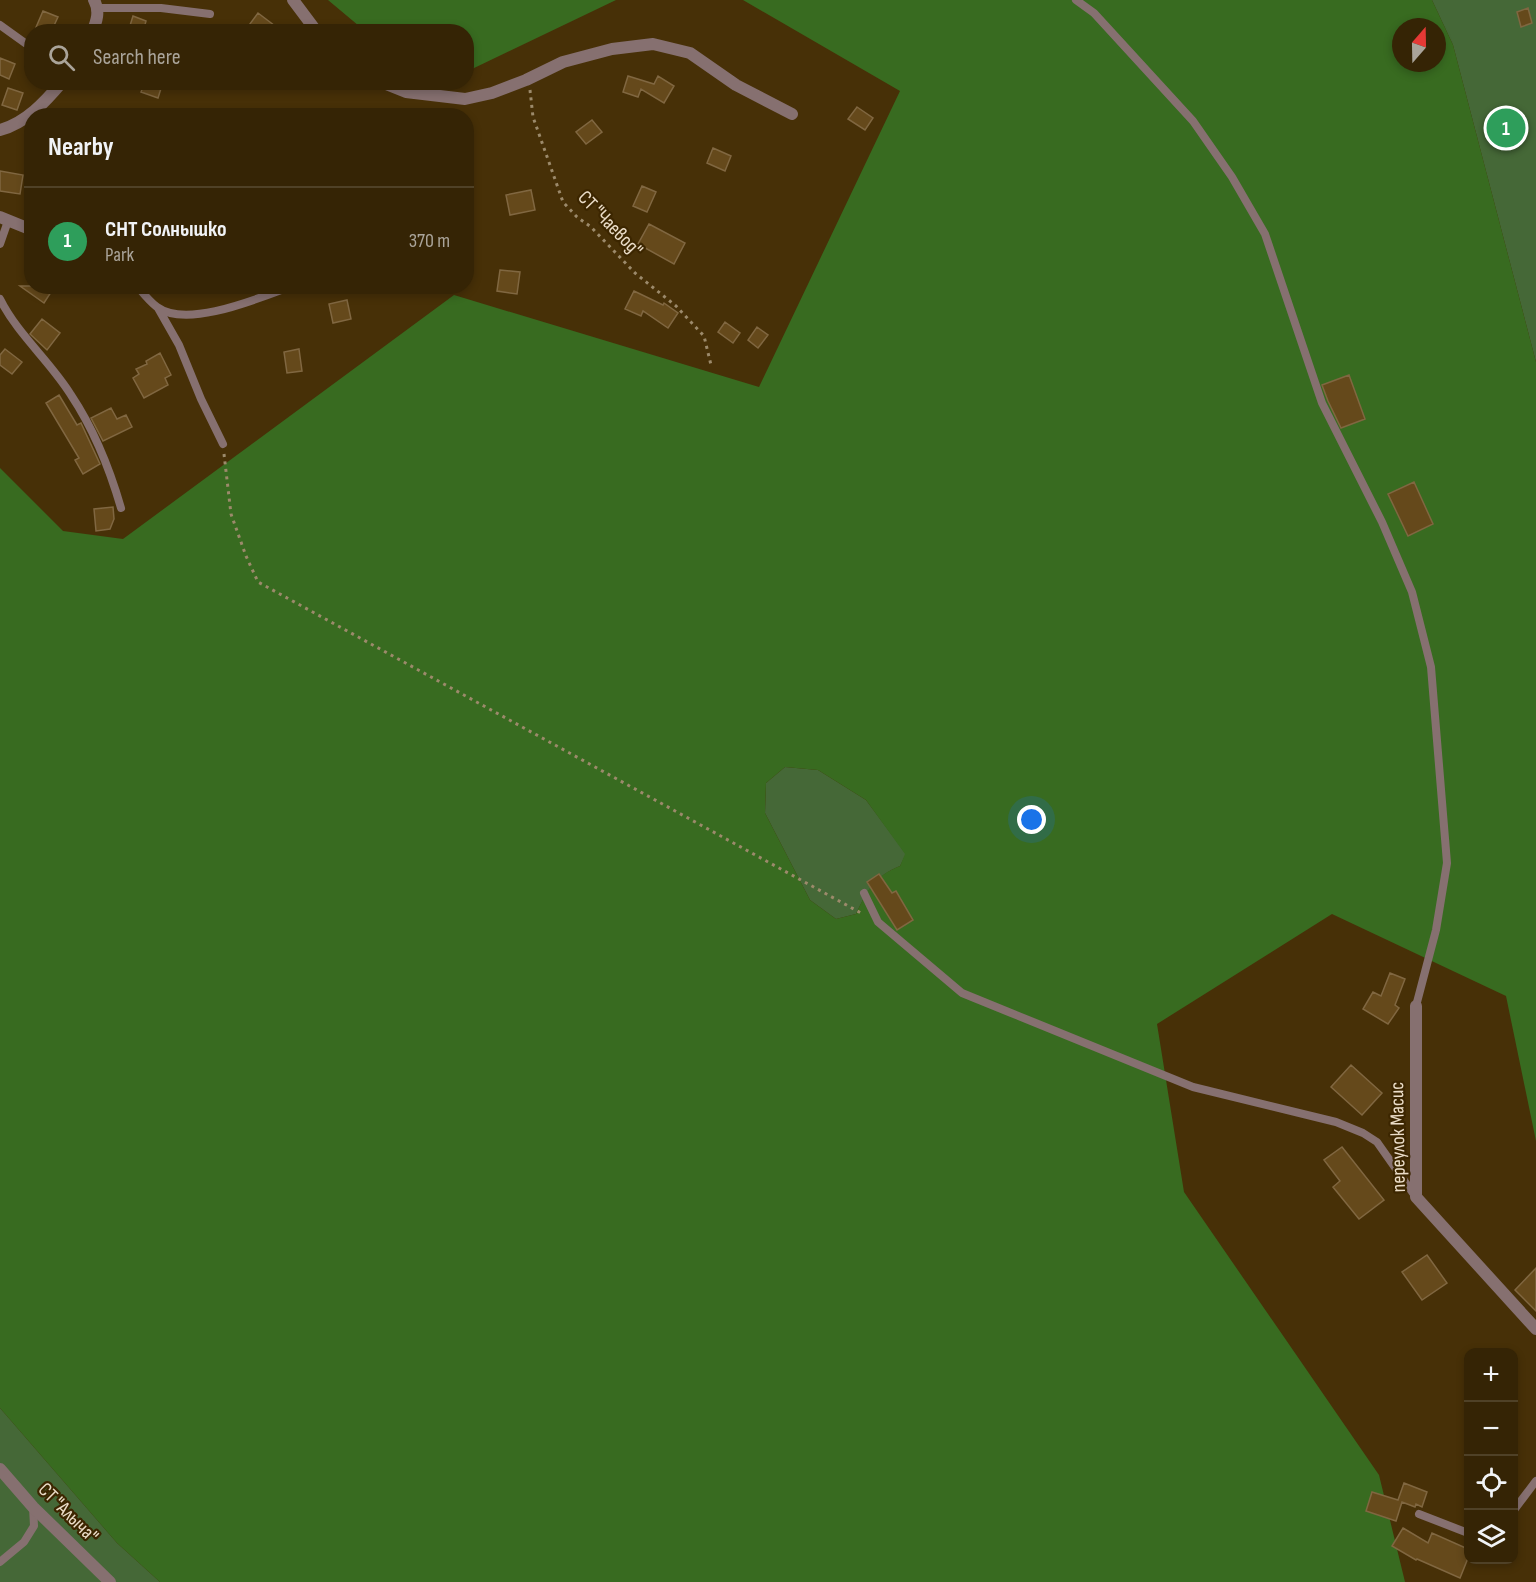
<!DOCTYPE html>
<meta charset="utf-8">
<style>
:root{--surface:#352405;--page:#3d2c0f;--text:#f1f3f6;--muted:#aaa49a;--line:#4f4127;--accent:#8bb9fc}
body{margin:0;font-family:"Sofia Sans Condensed",sans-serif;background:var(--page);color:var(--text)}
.controls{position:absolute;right:18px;bottom:18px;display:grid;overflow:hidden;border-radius:12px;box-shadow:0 3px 9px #0003}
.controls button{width:54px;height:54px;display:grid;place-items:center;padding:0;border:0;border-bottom:2px solid var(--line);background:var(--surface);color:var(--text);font:30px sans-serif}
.compass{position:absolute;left:1392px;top:18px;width:54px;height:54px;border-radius:50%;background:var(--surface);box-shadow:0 3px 9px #0003;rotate:20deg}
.you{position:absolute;left:1032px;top:820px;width:21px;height:21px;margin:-15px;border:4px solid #fff;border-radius:50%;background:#1a73e8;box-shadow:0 0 0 9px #1a73e833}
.badge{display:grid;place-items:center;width:39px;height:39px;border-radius:50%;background:var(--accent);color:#fff;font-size:20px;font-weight:700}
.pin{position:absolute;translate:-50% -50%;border:3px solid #fff;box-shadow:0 2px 6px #0006}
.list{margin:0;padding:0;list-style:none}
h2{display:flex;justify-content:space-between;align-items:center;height:78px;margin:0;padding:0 24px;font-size:26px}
h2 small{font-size:20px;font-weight:400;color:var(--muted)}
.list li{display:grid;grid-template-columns:39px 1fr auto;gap:18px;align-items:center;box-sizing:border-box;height:108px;padding:0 24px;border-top:2px solid var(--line)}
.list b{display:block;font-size:22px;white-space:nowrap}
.list p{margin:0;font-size:20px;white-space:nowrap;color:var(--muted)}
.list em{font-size:20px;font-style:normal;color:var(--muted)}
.icon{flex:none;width:33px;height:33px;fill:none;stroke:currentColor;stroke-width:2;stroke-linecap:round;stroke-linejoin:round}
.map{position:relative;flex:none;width:1536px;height:1582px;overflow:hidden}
.search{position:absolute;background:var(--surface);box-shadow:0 3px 9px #0003;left:24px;top:24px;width:450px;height:66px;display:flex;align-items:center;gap:15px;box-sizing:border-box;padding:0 21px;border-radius:24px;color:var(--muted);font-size:22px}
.panel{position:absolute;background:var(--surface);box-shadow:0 3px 9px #0003;left:24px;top:108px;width:450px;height:186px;border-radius:24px}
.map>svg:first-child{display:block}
.green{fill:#456837}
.forest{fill:#386b20;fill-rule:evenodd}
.building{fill:#65491b;stroke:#806741;stroke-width:1.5}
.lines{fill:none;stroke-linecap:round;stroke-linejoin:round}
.path{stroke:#9c8a6b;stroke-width:3;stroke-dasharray:3 4.5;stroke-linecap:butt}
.lane{stroke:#867070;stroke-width:8}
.street{stroke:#867070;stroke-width:12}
.labels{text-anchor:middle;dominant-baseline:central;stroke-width:4.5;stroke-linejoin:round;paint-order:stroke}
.street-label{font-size:20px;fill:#ebddc8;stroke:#3c2600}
</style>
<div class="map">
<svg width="1536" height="1582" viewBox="0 0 1536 1582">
<rect width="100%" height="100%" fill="#473007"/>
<path class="green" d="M1432,0h104v362l-83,-317z
M785,767l33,3 48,30 40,54 -6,12c-25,10 -33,25 -44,48l-20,5 -26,-19 -45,-87 1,-30z
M0,1408l117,135 43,39h-160z"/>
<path class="forest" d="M328,0h288l-144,69 -5,1 -1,-38 -101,-1z
M743,0h689l21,45 83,317v779l-30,-145 -174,-82 -175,110 27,168 195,283 26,107h-1245l-43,-39 -117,-135v-940l63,63 60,8 331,-244 305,92 141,-296zM1401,27h36v36h-36zM785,767l33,3 48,30 39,54 -5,12c-27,11 -32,23 -44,48l-20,5 -26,-19 -45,-87 1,-30z"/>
<path class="building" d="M1528,8l4,15 -11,4 -4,-15z
M43,11l15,6 -7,15h-17z
M258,13l25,19h-39z
M133,16l13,5 -3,11h-15z
M0,58l15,6 -6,15 -9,-4z
M628,76l26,8 4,-8 16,10 -10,17 -23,-14 -3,8 -15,-5z
M145,82h18l-5,16 -17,-6z
M8,88l15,5 -6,17 -15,-5z
M857,107l16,11 -8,12 -17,-11z
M592,120l10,12 -16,12 -10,-12z
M713,148l18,8 -6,15 -18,-8z
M0,171l23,4 -3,19 -20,-3z
M642,186l14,6 -9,20 -14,-6z
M531,190l4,20 -25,5 -4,-20z
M649,224l36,19 -11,21 -36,-20z
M500,270l20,2 -3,22 -20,-3z
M20,286h35l-11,17z
M634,291l29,14 1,-2 14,10 -10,15 -25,-17 -2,5 -16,-7z
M347,300l4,19 -18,4 -4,-19z
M42,319l18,14 -13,17 -17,-16z
M725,322l15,11 -7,10 -15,-11z
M757,327l11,8 -10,13 -10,-8z
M5,349l17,13 -10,12 -12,-9v-10z
M299,349l3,22 -15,2 -3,-21z
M160,353l11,22 -6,3 3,7 -24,13 -11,-20 6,-4 -3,-5 11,-5 -1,-3z
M1349,375l16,44 -24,9 -13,-27 -6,-16z
M59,395l18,30 4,-2 19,41 -17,10 -8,-14 4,-2 -33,-55z
M111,408l6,11 9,-4 6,12 -29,14 -12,-23z
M1414,482l19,42 -25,12 -20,-42z
M113,507l1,12 -4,10 -14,2 -2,-22z
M879,874l13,19 4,-2 17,29 -16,10 -30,-48z
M1390,973l15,6 -10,26 4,3 -11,16 -25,-15 10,-17 8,4z
M1351,1065l31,28 -20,22 -31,-28z
M1342,1147l42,53 -25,19 -26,-32 7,-6 -16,-21z
M1427,1255l20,28 -25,17 -20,-28z
M1536,1268v43l-21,-21z
M1404,1483l23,9 -5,15 -6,-3 -1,3 -13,-5 -6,19 -30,-10 6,-19 26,8z
M1403,1528l25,15 4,-10 36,16v9l-8,20 -43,-19 -1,1 -24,-14z"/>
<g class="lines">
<path class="path" d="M530,90l3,27 30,85 14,15 14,10 44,46 41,33 28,30 7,29
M224,454l7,60 15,42 12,26 603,331"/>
<path class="lane" d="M1076,0l18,13 99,108 39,56 33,57 57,169 60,119 30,70 19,75 16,196 -11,67 -20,76
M98,8h63l49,6
M0,25l32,23
M0,244l8,-23
M137,286c6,7 12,15 20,21 30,22 102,-9 135,-21
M0,299c18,36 50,62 71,96 22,33 39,75 50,113
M158,308l21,37 22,54 22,45
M864,893l14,29 84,71 231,94 143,35 27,11 14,9 38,54
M1514,1510l22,-29
M1419,1514l49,19
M0,1562l24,-20 10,-16 -1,-19"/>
<path class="street" d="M293,0l24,32
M92,32c5,-11 8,-21 2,-32
M381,82l25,10 59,7 27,-6 34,-13 37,-18 49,-13 41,-5 37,9 46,32 56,29
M0,130c26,-7 45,-28 62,-48
M0,217l32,13
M1416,1006v191l120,132
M0,1469l33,38 77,75"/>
</g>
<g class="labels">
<g class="street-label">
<text transform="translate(610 224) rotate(46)">СТ "Чаевод"</text>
<text transform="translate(1398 1137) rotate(-91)">переулок Масис</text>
<text transform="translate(68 1513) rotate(45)">СТ "Алыча"</text>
</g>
</g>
</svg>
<div class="controls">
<button>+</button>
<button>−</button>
<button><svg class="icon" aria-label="locate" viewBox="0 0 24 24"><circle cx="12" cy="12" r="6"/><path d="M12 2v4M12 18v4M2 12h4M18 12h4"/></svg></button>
<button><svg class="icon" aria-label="layers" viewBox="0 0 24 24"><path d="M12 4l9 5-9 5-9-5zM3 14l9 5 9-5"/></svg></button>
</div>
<svg class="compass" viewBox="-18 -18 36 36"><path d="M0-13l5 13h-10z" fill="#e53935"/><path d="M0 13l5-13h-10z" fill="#aaa49a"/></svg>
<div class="you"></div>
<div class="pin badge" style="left:1506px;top:128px;background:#2e9e5b">1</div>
<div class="search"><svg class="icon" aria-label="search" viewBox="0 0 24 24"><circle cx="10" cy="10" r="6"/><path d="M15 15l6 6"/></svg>Search here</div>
<section class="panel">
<h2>Nearby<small></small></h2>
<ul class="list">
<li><span class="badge" style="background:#2e9e5b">1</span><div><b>СНТ Солнышко</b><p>Park</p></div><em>370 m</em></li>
</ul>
</section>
</div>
